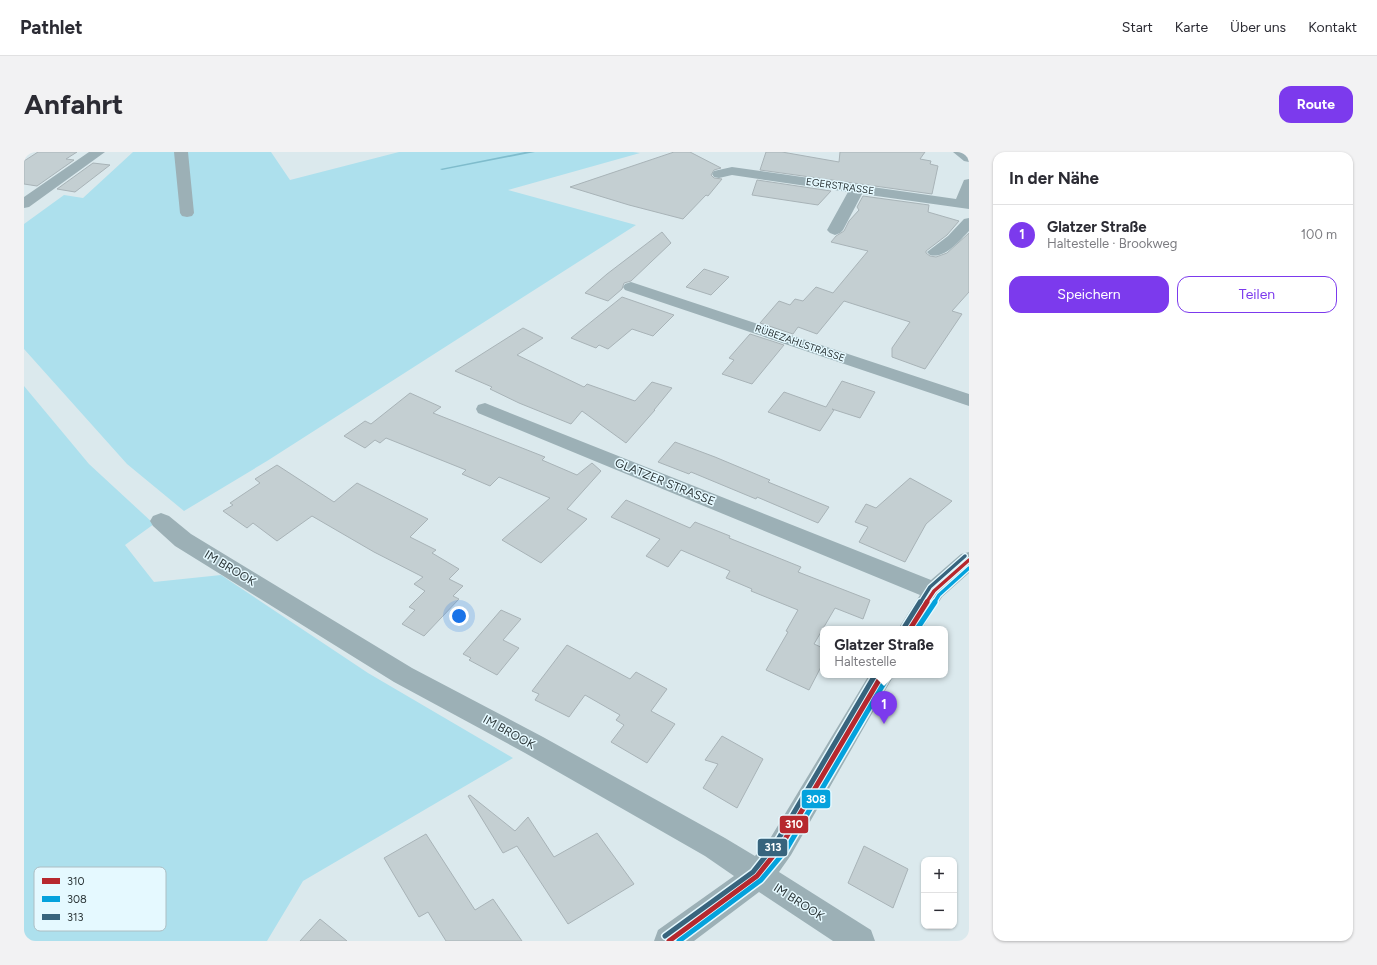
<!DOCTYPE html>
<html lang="de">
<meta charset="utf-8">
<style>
:root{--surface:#fff;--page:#f2f2f3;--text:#2b2b33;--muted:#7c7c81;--line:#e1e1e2;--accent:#7c3aed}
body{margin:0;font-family:Figtree,sans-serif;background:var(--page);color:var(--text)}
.controls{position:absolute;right:12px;bottom:12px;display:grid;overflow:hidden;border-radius:8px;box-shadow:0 1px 3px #0004}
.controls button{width:36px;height:36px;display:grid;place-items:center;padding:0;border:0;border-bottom:1px solid var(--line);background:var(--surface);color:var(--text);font:20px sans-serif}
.you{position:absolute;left:435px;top:464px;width:14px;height:14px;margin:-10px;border:3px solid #fff;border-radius:50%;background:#1a73e8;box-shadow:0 0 0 6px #1a73e833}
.badge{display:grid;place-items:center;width:26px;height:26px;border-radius:50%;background:var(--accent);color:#fff;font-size:13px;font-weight:700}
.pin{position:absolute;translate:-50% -33px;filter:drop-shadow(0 1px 2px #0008)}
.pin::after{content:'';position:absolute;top:21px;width:14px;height:12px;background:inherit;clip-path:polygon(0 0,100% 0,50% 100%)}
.popup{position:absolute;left:796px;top:474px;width:128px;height:52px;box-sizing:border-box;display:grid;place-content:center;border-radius:8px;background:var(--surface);filter:drop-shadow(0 1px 3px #0005);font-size:13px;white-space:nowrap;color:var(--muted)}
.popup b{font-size:15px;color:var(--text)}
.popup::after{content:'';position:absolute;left:50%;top:100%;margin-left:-8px;border:8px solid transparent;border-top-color:var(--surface)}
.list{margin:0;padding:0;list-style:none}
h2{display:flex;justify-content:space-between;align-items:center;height:52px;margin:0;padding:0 16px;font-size:17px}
h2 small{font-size:13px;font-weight:400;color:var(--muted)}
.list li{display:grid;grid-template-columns:26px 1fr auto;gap:12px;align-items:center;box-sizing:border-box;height:60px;padding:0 16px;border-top:1px solid var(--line)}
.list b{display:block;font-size:15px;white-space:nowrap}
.list p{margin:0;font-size:13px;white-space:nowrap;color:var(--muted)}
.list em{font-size:13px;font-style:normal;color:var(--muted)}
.actions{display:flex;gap:8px;padding:12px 16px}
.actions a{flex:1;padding:9px 0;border:1px solid var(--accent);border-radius:12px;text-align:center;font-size:14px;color:var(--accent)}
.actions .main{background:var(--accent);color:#fff}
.map{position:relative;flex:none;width:945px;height:789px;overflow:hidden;border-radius:12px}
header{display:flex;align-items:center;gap:24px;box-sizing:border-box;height:56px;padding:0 20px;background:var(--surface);border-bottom:1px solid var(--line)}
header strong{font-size:19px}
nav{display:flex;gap:22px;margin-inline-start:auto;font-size:14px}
.intro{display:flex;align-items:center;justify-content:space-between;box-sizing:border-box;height:96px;padding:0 24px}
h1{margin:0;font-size:28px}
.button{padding:10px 18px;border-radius:12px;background:var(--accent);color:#fff;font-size:14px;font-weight:700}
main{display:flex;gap:24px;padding:0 24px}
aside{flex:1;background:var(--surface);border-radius:12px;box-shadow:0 1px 3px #0004}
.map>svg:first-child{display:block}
.green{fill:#ade0ed}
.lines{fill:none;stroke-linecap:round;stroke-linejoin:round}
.stream{fill:#7fbccc;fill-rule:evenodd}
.building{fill:#c4cfd2;stroke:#a8b3b7}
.minor{fill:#9cb0b6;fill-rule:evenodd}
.bus-1-far1-casing{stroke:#e5f9ff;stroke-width:6}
.bus-1-casing{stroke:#e5f9ff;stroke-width:8}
.bus-2-far1-casing{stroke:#e5f9ff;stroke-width:6}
.bus-2-casing{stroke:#e5f9ff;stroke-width:8}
.bus-3-far1-casing{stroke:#e5f9ff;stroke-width:6}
.bus-3-casing{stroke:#e5f9ff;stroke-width:8}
.bus-1-far1{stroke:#b7282e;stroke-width:3.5}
.bus-1{stroke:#b7282e;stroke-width:5}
.bus-2-far1{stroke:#04a2dd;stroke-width:3.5}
.bus-2{stroke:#04a2dd;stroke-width:5}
.bus-3-far1{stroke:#38647d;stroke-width:3.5}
.bus-3{stroke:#38647d;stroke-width:5}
.labels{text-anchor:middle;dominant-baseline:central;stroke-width:3;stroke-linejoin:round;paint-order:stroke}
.far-street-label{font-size:10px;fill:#2b3537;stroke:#e5f9ff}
.street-label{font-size:12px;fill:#2b3537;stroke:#e5f9ff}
.key{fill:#e5f9ff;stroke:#adbec3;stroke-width:1}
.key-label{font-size:11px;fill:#2b3537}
.line-badge{stroke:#e5f9ff;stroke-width:1.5}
.badge-label{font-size:11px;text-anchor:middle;font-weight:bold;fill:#fff}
</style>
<header>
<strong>Pathlet</strong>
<nav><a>Start</a><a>Karte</a><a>Über uns</a><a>Kontakt</a></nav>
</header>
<div class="intro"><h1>Anfahrt</h1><a class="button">Route</a></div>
<main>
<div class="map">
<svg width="945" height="789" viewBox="0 0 945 789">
<rect width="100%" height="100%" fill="#dbe9ed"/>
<path class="green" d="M109,0h138l19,28 109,-28h234l7,1 -132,37 128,35 -369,236 -83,50 -57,-47 -103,-115v-125l40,-29 19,3z
M0,234l65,78 65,60 -29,21 29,37 67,-7 147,98 145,85 -210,123 -36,60h-243z"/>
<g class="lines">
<path class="stream" d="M501,0h10l-93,18 -2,-1z"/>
</g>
<path class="building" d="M14,0h39l-11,7 8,1 -37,26 -13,-2v-23z
M650,0h16l31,16 -7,2 -3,5 3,3 8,1 -14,17 -2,-1 -23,24 -54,-14 -59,-18z
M742,0h16l57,10 1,-10h85l-5,7 11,2 -1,3 8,2 -6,28 -172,-24z
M69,11l17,2 -35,27 -18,-3z
M733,28l74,11 -13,14 -66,-10z
M839,44l66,9 -1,7 31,9 -12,14 -21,16v2l4,3 6,1 11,-4 22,-20v59l-17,19 10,3 -37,55 -33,-12v-9l18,-26 -66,-21 -27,33 -19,-7 -5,7 -33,-11 19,-22 11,4 5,-6 8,2 13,-14 17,6 35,-42 -37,-9 5,-6 8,-5 5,-10 10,-11 -2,-3z
M638,80l9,11 -40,38 -7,2 -2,6 -14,12 -23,-8 22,-19z
M680,117l25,8 -18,18 -25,-8z
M598,145l52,18 -21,21 -21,-7 -24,20 -9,-4 -3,3 -25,-10z
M499,176l20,10 -26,17 67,32 3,-3 48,17 17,-19 20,6 -18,22h1l-29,33 -44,-32 -11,13 -52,-21 -29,-14 2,-2 -37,-16z
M726,182l34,11 -32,39 -30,-10 12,-14 -5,-2z
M818,229l33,11 -15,26 -28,-9 2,1 -14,21 -52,-19 16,-20 42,15z
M386,241l31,14 -8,6 112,44 -3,3 35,15 15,-12 9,8 -34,38 20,10 -46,44 -39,-23 48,-42 -51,-21 -9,9 -28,-12 4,-4 -80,-32 -6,5 -5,-3 -10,8 -21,-12 21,-15 6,3z
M651,290l40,15 55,23 -2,2 61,25 -11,16 -61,-26 -1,2 -65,-27 -2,2 -31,-12z
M253,313l57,37 23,-19 71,36 -18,18 26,13 -4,3 27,16 -10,10 14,7 -10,10 6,3 -35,37 -22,-12 13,-14 -6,-3 16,-16 -11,-7 9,-7 -49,-25 -62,-36 -35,25 -24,-18 -6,5 -24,-17 10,-6 -3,-2 30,-20 -5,-4z
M886,326l42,23 -26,23 -21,38 -46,-20 9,-15 -13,-5 11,-18 10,4z
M602,348l64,28 5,-6 35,14 -1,2 72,29 -3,5 72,28 -7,19 -28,-11 -21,36 9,4v15l-14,27 -43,-20 22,-38 -2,-1 12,-21 -47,-19 1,-2 -26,-11 4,-7 -49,-21 -13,17 -22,-11 14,-17 -49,-22z
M477,458l20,9 -18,21 16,8 -22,27 -28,-15 2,-2 -8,-4z
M543,493l63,34 6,-7 31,17 -16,22 24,13 -28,39 -36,-21 13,-17 -8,-5 4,-5 -35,-20 -16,22 -34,-17 4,-6 -7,-3z
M698,584l41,23 -26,49 -34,-20 15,-24 -13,-4z
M446,643l45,36 13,-14 26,40 43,-24 37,51 -66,40 -51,-78 -14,7 -35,-57z
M402,682l49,76 18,-11 29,42h-76l-18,-29 -9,5 -35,-59z
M840,694l44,23 -15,39 -45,-25z
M296,767l27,22h-47z"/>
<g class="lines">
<path class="minor" d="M65,0h16l-76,55 -5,1v-11z
M150,0h14l6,61 -2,3 -5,1 -5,-1 -2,-3z
M929,0h16v10l-5,-1z
M708,15l224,32 8,-19 5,-1v30l-107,-15 -19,36 -3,3 -5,2 -5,-2 -3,-3 21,-38 -116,-17 -13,3 -5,-1 -2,-3 2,-3z
M945,66v13c-10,10 -24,28 -39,24l-3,-3 21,-16 16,-17z
M607,130l338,112v12l-344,-116 -2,-3 2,-3z
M461,251l446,177 30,-26 8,-2v21l-27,24 -20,32h-24l22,-34 -442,-182 -2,-4 2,-4z
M137,361l8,3 22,18 221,134 131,69 182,101 30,18 16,-19 98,-162h25l-103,180 -12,17 92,58 4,11h-42l-74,-49 -65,49h-40l4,-11 76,-54 -29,-20 -180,-103 -131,-71 -219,-136 -22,-20 -3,-5 3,-5z"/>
<g class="bus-1-far1-casing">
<path id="bus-1-far1" d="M902,451l8,-12 35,-31"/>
</g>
<g class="bus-1-casing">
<path id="bus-1" d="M886,477l17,-27
M645,789l88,-65 24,-30 101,-171"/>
</g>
<g class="bus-2-far1-casing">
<path id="bus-2-far1" d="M910,451l5,-8 30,-27"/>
</g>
<g class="bus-2-casing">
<path id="bus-2" d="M893,477l18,-27
M655,789l82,-61 25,-30 101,-172"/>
</g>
<g class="bus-3-far1-casing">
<path id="bus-3-far1" d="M896,451l10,-16 35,-31"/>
</g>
<g class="bus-3-casing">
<path id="bus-3" d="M881,474l15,-24
M641,784l88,-64 23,-29 99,-168"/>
</g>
<use href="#bus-1-far1" class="bus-1-far1"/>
<use href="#bus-1" class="bus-1"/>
<use href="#bus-2-far1" class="bus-2-far1"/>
<use href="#bus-2" class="bus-2"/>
<use href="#bus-3-far1" class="bus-3-far1"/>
<use href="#bus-3" class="bus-3"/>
</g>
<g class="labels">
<g class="far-street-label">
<text transform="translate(816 34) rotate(8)">EGERSTRASSE</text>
<text transform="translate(776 191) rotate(19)">RÜBEZAHLSTRASSE</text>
</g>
<g class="street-label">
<text transform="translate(641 330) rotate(22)">GLATZER STRASSE</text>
<text transform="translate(206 416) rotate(31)">IM BROOK</text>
<text transform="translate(485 580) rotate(29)">IM BROOK</text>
<text transform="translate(775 750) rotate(33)">IM BROOK</text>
</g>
</g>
<rect x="10" y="715" width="132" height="64" rx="6" class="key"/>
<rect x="18" y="726" width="18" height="6" fill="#b7282e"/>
<rect x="18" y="744" width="18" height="6" fill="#04a2dd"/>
<rect x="18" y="762" width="18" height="6" fill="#38647d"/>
<g class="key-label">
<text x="43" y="733">310</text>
<text x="43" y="751">308</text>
<text x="43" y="769">313</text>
</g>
<g class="line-badge">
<rect x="777" y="637" width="30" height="20" rx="4" fill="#04a2dd"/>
<rect x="755" y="663" width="30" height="19" rx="4" fill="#b7282e"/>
<rect x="733" y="686" width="31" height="19" rx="4" fill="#38647d"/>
</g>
<g class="badge-label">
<text x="792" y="651">308</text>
<text x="770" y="676">310</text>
<text x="749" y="699">313</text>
</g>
</svg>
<div class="controls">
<button>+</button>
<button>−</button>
</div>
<div class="you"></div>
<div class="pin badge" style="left:860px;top:572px">1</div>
<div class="popup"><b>Glatzer Straße</b>Haltestelle</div>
</div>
<aside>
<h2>In der Nähe<small></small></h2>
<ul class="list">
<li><span class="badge">1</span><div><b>Glatzer Straße</b><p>Haltestelle · Brookweg</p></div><em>100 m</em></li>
</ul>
<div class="actions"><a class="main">Speichern</a><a>Teilen</a></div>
</aside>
</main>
